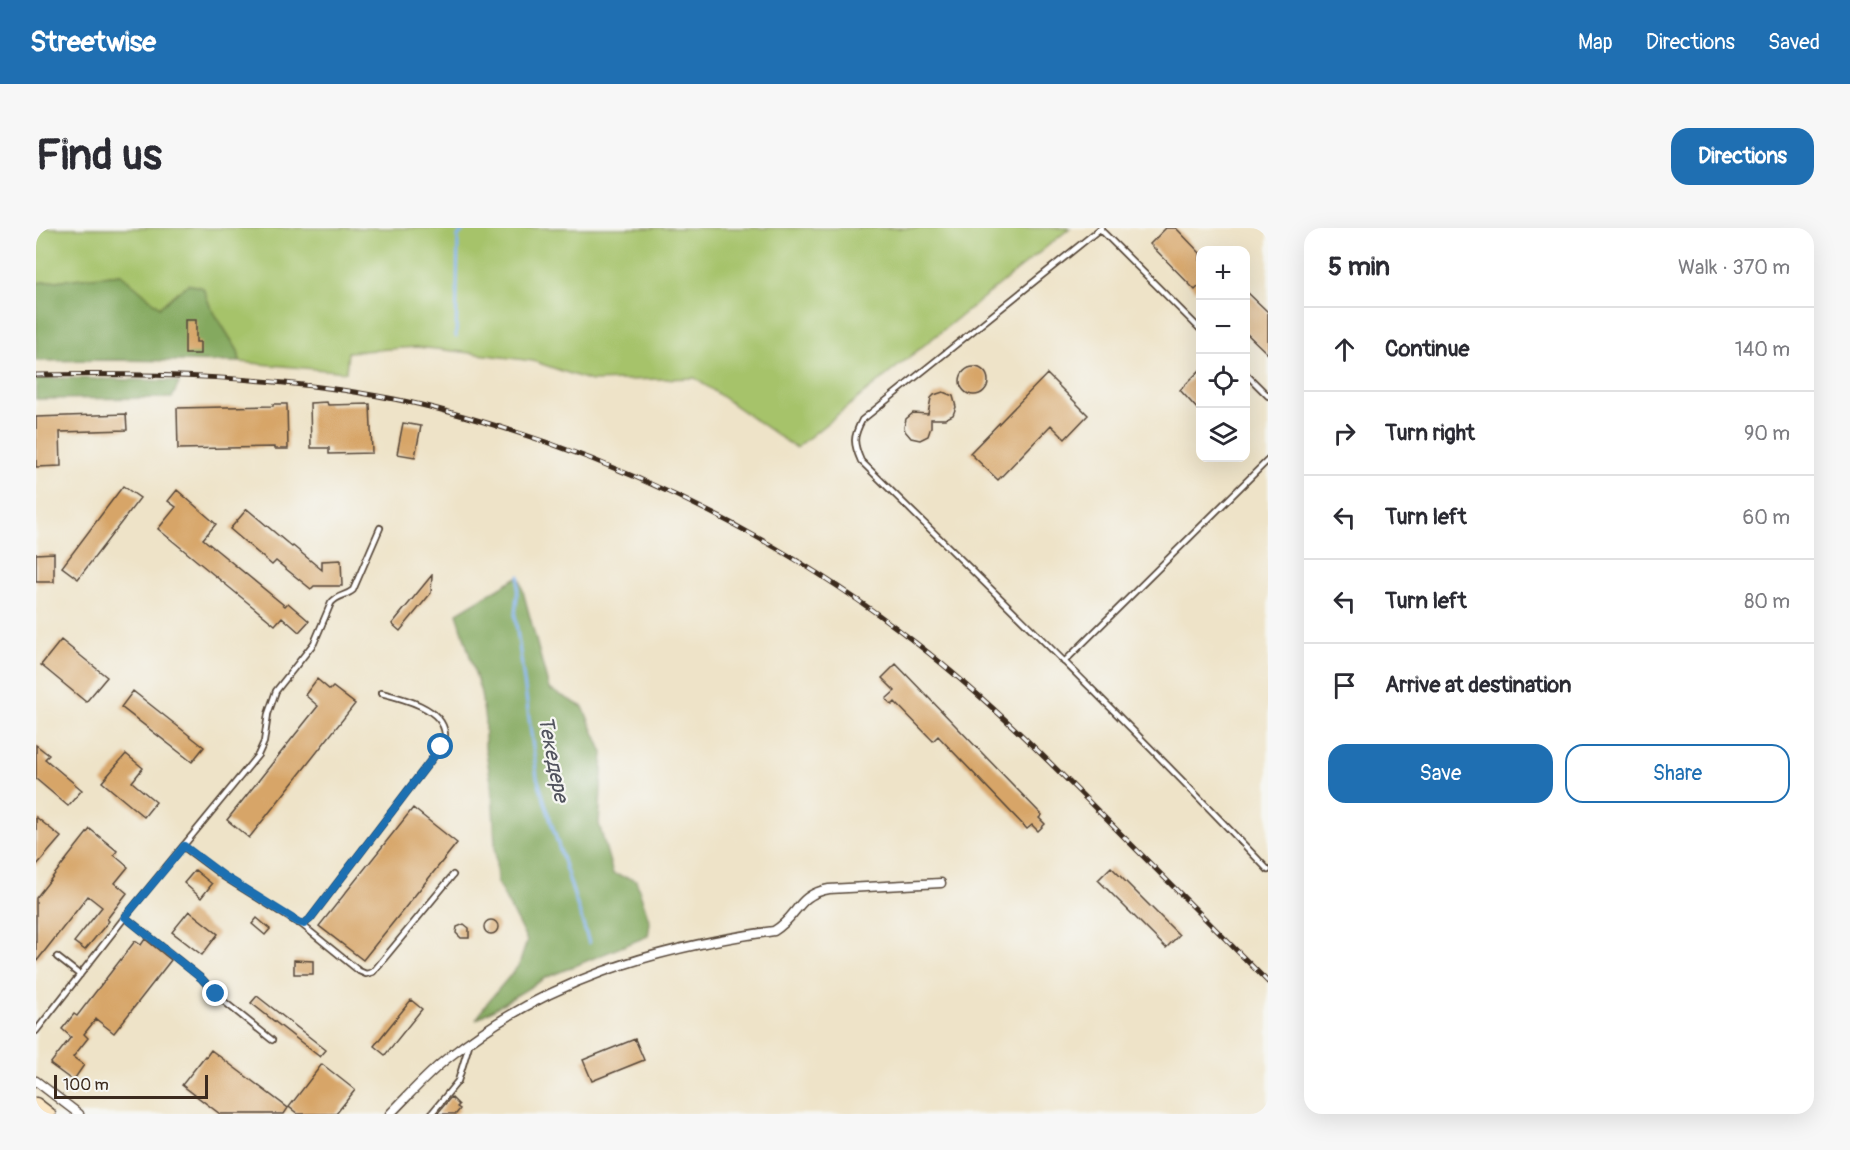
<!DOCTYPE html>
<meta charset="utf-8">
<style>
:root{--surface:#fff;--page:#f7f7f7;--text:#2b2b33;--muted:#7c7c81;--line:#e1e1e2;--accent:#1f6fb2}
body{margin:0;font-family:Pangolin,sans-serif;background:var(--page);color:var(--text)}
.controls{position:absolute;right:18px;top:18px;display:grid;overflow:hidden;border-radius:12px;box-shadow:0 6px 24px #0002}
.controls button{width:54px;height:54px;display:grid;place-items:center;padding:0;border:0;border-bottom:2px solid var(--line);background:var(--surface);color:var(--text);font:30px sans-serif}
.scale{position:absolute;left:18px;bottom:15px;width:154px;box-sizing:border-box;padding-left:6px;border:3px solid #3b2a1e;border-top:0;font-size:16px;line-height:21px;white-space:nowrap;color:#3b2a1e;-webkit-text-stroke:4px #f6f6f2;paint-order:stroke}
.stop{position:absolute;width:18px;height:18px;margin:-14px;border:4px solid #1f6fb2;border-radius:50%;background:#fff}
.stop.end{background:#1f6fb2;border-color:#fff;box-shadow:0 2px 6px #0008}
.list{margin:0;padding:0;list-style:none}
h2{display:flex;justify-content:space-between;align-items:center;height:78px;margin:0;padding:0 24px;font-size:26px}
h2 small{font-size:20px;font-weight:400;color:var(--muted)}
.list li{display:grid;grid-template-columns:39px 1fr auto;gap:18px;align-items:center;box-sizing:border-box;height:84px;padding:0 24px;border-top:2px solid var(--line)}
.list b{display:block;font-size:22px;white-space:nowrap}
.list em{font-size:20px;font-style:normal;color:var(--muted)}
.actions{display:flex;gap:12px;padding:18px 24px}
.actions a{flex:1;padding:14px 0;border:2px solid var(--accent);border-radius:18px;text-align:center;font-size:21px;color:var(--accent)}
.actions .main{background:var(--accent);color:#fff}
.icon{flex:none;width:33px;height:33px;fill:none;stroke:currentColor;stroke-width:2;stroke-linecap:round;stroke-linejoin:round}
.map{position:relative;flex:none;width:1232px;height:886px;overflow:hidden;border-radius:18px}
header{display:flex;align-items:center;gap:36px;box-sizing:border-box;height:84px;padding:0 30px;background:var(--accent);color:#fff}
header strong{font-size:28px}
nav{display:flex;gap:33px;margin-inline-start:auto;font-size:21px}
.intro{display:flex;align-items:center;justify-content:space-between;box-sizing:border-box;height:144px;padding:0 36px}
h1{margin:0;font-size:42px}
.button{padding:15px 27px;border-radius:18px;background:var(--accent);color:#fff;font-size:21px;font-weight:700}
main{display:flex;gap:36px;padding:0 36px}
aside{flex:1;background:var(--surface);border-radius:18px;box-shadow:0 6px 24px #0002}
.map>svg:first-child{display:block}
.green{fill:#a6c36b;stroke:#707644;stroke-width:1.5}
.forest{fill:#84a95f;stroke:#606a3e;stroke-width:1.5}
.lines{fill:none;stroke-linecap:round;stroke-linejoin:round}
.stream{stroke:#84b4ef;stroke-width:3}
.building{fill:#d7a567}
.lane-casing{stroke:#564638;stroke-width:8}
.street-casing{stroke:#564638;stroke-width:11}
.secondary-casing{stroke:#564638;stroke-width:15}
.lane{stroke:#fff;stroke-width:4.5}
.street{stroke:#fff;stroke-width:8}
.secondary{stroke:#fbe6c4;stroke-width:12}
.rail-casing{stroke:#3b2a1e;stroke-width:5}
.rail{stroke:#f6f6f2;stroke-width:3;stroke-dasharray:9;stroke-linecap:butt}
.route{stroke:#1f6fb2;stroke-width:8}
.labels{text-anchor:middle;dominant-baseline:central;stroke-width:4.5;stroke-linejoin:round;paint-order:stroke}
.water-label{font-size:21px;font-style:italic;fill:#51535d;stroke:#f6f6f2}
</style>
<header>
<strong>Streetwise</strong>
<nav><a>Map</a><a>Directions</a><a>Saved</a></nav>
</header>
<div class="intro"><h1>Find us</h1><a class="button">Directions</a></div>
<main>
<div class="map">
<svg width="1232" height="886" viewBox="0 0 1232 886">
<rect width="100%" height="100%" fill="#f6f6f2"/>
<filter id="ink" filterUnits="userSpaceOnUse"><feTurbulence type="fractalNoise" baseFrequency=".0167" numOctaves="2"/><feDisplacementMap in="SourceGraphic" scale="12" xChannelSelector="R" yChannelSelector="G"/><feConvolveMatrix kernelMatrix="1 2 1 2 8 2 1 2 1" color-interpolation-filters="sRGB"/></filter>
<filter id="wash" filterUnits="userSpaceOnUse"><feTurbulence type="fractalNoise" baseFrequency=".008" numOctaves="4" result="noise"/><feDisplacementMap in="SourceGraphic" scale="24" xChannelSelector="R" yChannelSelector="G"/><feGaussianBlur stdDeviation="1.35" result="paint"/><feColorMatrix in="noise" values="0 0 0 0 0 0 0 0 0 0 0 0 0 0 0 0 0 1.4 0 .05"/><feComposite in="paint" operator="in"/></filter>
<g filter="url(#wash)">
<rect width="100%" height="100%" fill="#eee3c8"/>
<path class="green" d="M0,0h1034l-274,220 -101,-70 -104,3 -58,-20 -70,-9 -46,-5 -69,5 -2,20 -106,-10 -2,-11 -28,-45 -7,-18 -26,4 -17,15 -40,-33 -84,9z"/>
<path class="forest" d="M85,46l39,33 28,-23 15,4 7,18 28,45 2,11 -126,-2 -78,1v-78z
M27,150l110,3 6,2 -7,15 -136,1v-20z
M483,348l30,113 34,18 20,46 -4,71 14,50 23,6 14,43 -2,13 -103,42 -69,42 11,-17 32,-38 8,-24 -30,-59 -5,-95 -7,-40v-26l-4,-28 -24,-80z"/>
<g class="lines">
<path class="stream" d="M420,109l2,-101 8,-8
M483,348l-4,39 22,162 52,166"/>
</g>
<g id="blocks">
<path class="building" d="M1130,0h10l24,25v32l-5,5 -45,-46z
M1209,62l23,22v42l-23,-22z
M149,92h11v22h4v12h-15z
M924 153a14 14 0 1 1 28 0a14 14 0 1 1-28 0Z
M1164,142v42l-20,-22z
M1011,146l41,41 -23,24 -14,-14 -53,55 -28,-27z
M907,164l10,4 3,11 -3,8 -8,4h-14v8l-3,9 -8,4 -9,-2 -6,-7 -1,-4 2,-8 7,-6 15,1 3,-16 3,-3z
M291,174l1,3 42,-1 2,49 -43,1v-6h-18l-1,-45z
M237,176h14l1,45h-14v-2l-96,2 -1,-41 96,-2z
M90,186l1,16 -67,2 1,34 -25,1v-50z
M367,195l18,3 -6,31 -18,-3z
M87,258l17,12 -62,81 -16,-12z
M141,262l39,34 -13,15 82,67 3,-3 21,18 -10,11 -17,-15 -7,8 -117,-96 18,-22 -8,-6z
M211,281l45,38 1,-1 29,24v-9l19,-1 1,26h-28l-3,3 -35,-28 -4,4 -42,-36z
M18,325v29h-18v-28z
M396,347l-1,18 -31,38 -8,-7z
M25,412l46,37 -21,25 -45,-37z
M860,436l146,151 -3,3 6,6 -7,7 -6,-6 -5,4 -89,-93 -5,5 -38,-39 -3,3 -6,-6 9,-8 -13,-13z
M281,451l13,11 3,-3 22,17 -106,134 -22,-18 91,-114 -13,-11z
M97,463l71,56 -12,15 -71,-55z
M0,517l13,10 -4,4 37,31 -14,16 -32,-27z
M90,526l17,14 -11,14 24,20 -12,15 -42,-35z
M377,580l44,35 -94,117 -44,-34z
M0,589l25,20 -25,29z
M54,601l27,22 -3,4 14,12 -13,16 12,10 -20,26 2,2 -24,29 -11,-8 28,-35 -14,-11 -52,66v-64z
M1075,639l68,68 -13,13 -68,-68z
M159,642l17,14 -11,14 -17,-15z
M153,683l29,23 -16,21 -30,-23z
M221,690l13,11 -5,6 -13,-11z
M448 699a7 7 0 1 1 14 0a7 7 0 1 1-14 0Z
M428,696l5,4v10h-8l-5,-5 1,-6z
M109,711l26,21 -57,73 -18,-14 -12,15 4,4 -15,19 11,8 -11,16 -23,-17 21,-27 -9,-8 12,-15 3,2 58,-75 6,4z
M258,732l19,1v13h-19z
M221,768l69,54 -6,7 -69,-54z
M375,772l11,9 -37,46 -11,-9z
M599,811l9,21 -52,21 -9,-21z
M175,822l77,58 -4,6h-64l-38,-29 23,-29 1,1z
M286,836l33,26 -19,24h-38l-9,-7z
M415,869l8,8 -2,2 3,2 -4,5h-19z"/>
</g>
</g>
<g filter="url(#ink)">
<use href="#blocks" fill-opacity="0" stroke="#564638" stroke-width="1.5"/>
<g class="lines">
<g class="lane-casing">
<path id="lane" d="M1065,0l-239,192c-9,17 -9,23 -1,41 137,135 275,269 407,409
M1064,1l100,100
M1210,146l22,22
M1028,434l204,-202
M148,619l39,29 75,47 6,1 6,-5 131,-172c2,-4 4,-9 4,-13 -2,-26 -43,-36 -64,-41
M89,689l77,62 14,16 56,45
M265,696l58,47 7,3 7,-2 80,-97
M21,729l23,18
M0,803l89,-114 133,-162 6,-13 4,-28 8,-23 38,-48 17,-40c6,-8 15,-7 22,-13l27,-62
M395,886l27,-33 11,-36"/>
</g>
<g class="street-casing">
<path id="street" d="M0,853l43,33
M354,886c19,-19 38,-41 59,-57 97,-77 205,-109 325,-126 25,-15 22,-36 55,-42l112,-6"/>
</g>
<g class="secondary-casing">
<path id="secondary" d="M0,876l13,10"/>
</g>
<use href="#lane" class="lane"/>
<use href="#street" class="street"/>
<use href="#secondary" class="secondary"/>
<g class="rail-casing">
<path id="rail" d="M0,147c116,-2 244,1 358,24 51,10 102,26 152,43 133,47 259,114 370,201 72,56 136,121 200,186 51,51 101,102 152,153"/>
</g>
<use href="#rail" class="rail"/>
</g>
</g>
<g class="lines" filter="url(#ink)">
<path class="route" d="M180,766l-14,-15 -77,-62 59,-71 40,30 74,46 6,2 6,-5 131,-172"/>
</g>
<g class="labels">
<g class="water-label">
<text transform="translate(517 531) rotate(79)">Текедере</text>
</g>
</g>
</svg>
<div class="controls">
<button>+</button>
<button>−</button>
<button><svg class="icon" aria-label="locate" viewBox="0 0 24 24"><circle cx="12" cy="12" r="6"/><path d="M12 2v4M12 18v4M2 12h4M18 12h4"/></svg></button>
<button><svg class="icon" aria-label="layers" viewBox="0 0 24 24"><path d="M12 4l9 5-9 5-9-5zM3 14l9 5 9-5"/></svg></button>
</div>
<div class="scale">100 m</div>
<div class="stop" style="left:405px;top:519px"></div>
<div class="stop end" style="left:180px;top:766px"></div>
</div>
<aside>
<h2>5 min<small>Walk · 370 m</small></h2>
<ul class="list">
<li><svg class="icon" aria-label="ahead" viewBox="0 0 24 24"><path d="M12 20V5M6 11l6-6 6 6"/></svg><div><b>Continue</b></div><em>140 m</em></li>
<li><svg class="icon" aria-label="right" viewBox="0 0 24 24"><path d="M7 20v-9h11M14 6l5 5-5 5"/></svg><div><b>Turn right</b></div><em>90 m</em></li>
<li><svg class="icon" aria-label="left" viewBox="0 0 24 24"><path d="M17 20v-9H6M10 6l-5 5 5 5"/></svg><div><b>Turn left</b></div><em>60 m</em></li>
<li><svg class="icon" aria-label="left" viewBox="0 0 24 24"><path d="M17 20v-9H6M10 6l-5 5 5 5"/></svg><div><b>Turn left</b></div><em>80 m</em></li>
<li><svg class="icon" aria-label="arrive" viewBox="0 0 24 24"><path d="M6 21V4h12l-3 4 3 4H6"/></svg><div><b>Arrive at destination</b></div></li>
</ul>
<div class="actions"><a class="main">Save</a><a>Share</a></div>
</aside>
</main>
